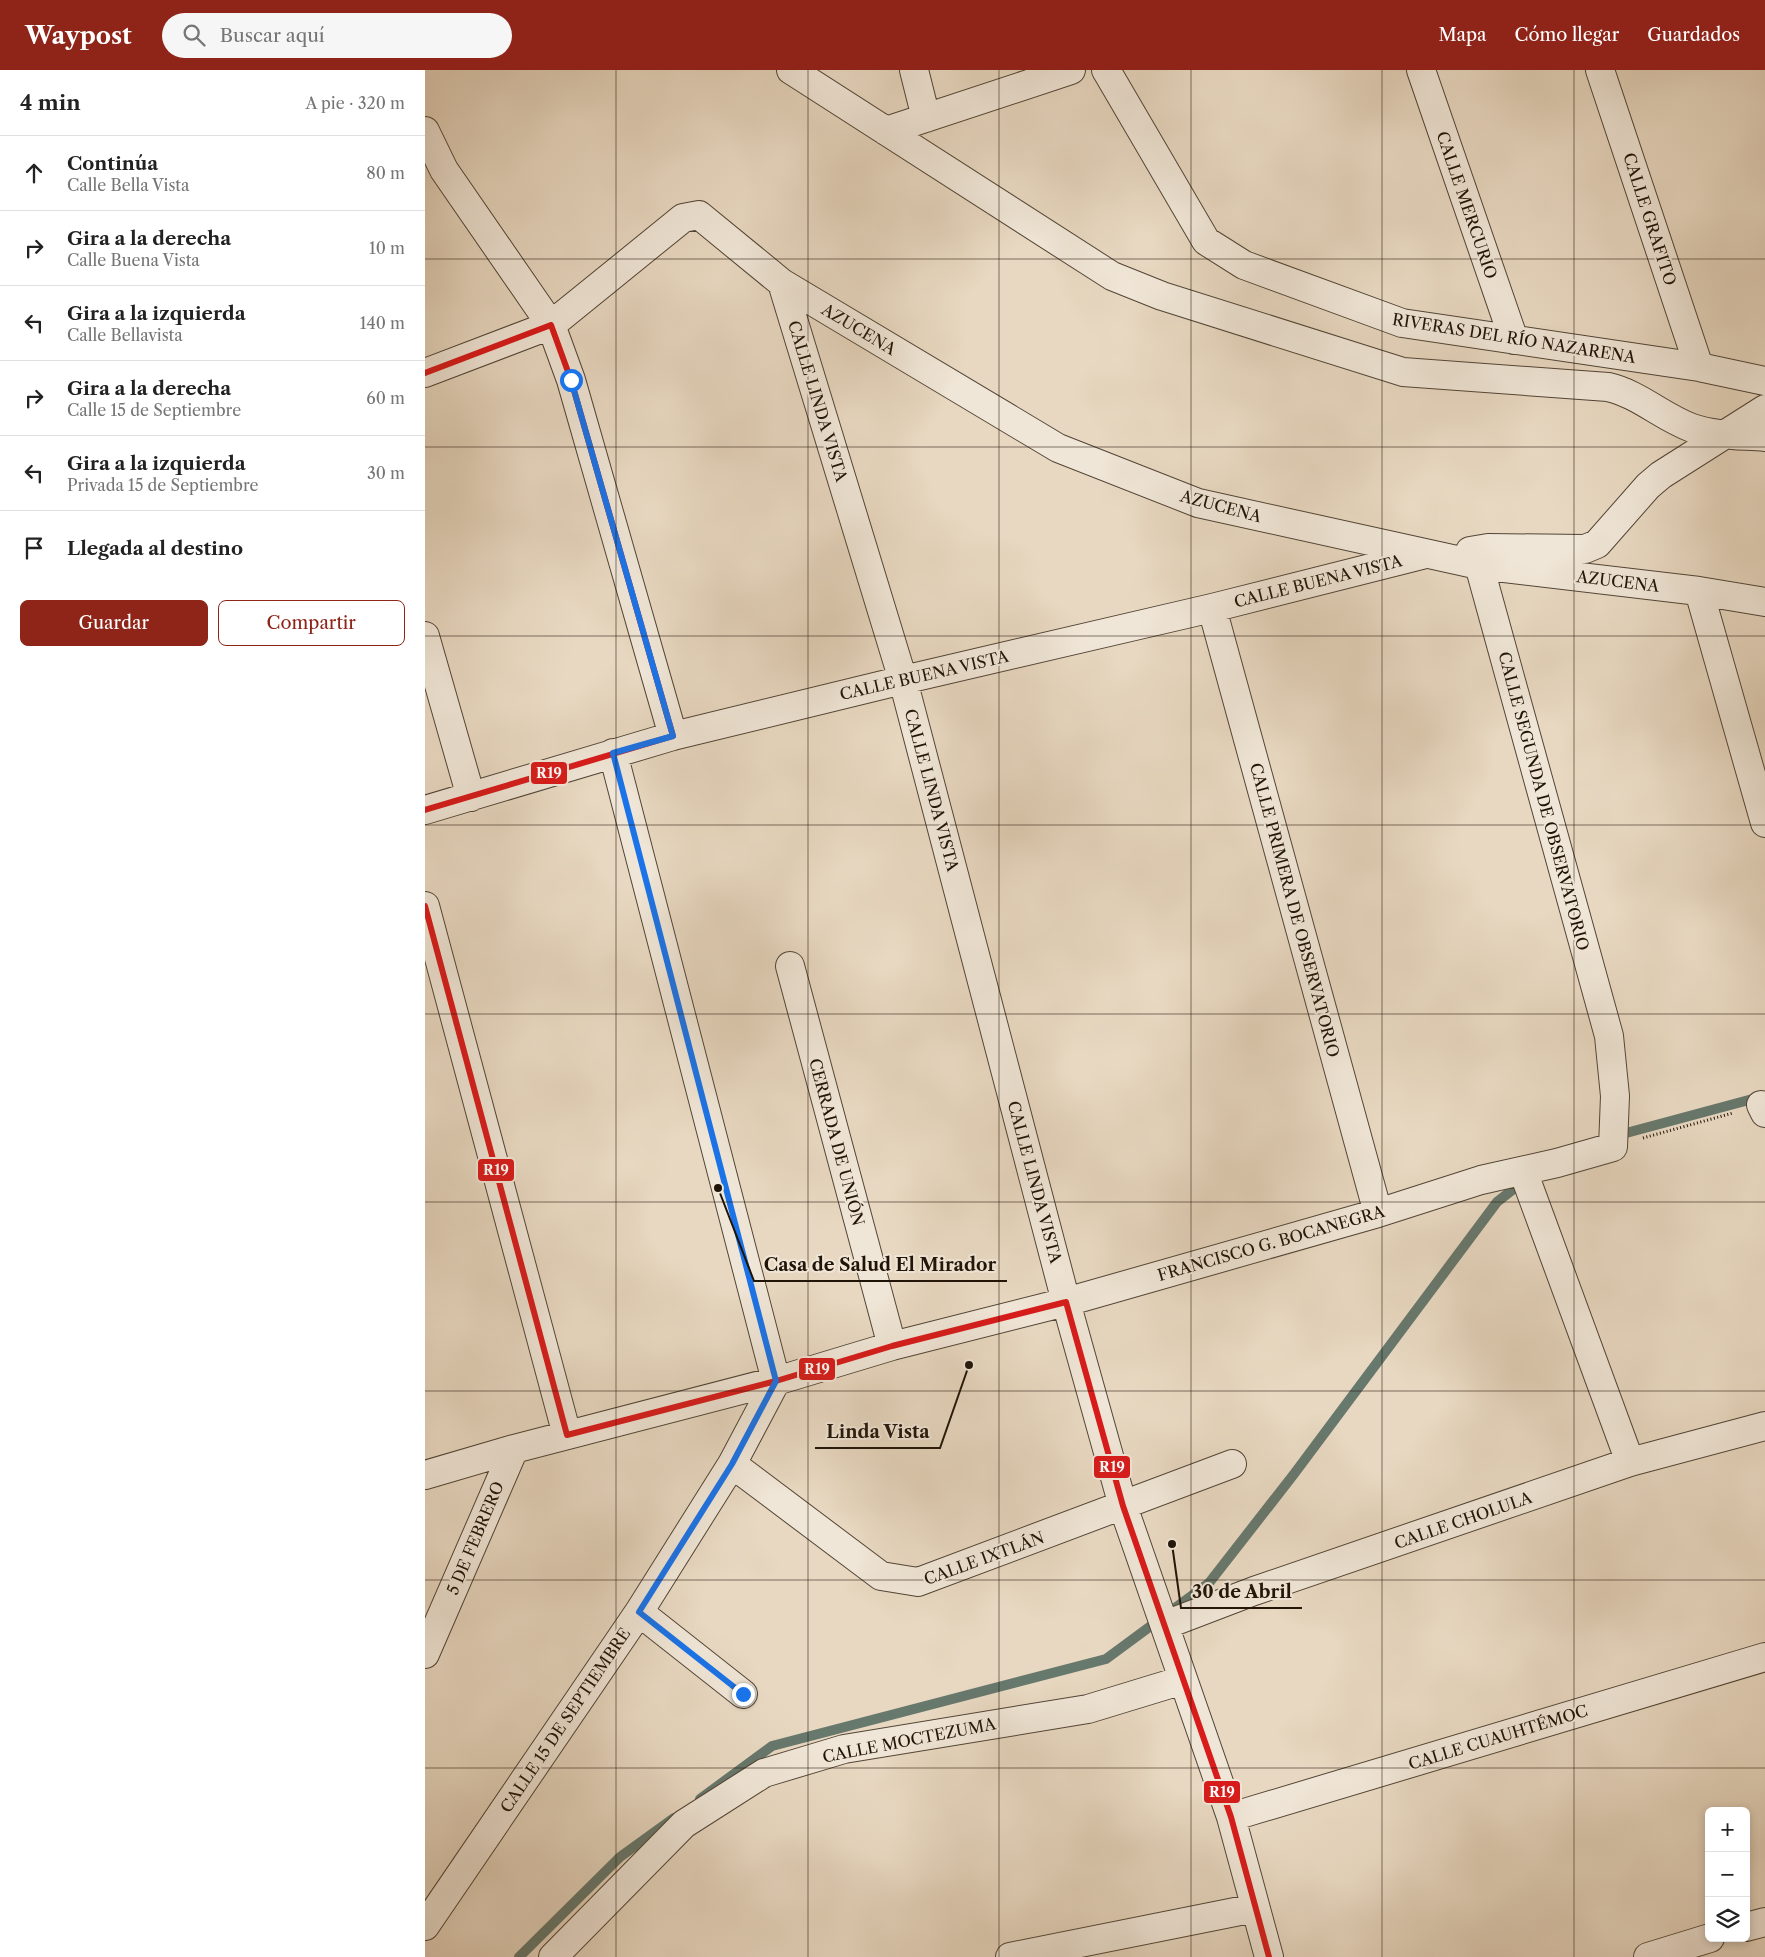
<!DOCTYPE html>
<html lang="es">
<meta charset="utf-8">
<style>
:root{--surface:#fff;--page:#f6f6f6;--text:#222;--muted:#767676;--line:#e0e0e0;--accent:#8f2418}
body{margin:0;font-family:"Libre Caslon Text",serif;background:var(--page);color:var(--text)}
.controls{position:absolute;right:15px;bottom:15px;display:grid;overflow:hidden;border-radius:8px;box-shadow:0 2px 8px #0003}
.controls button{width:45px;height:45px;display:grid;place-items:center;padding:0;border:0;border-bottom:1px solid var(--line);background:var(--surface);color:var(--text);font:25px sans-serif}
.stop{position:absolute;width:15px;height:15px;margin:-11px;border:4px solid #1a73e8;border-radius:50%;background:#fff}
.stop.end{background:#1a73e8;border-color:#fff;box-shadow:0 1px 5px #0008}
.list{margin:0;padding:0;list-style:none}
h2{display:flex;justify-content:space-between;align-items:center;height:65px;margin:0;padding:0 20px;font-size:21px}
h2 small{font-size:16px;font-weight:400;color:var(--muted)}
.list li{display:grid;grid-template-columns:32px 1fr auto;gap:15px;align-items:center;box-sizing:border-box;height:75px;padding:0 20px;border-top:1px solid var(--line)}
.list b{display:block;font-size:19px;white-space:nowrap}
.list p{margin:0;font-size:16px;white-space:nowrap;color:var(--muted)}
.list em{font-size:16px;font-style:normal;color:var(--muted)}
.actions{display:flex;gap:10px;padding:15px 20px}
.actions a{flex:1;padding:11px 0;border:1px solid var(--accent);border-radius:8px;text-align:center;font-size:18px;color:var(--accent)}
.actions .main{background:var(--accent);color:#fff}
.icon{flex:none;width:28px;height:28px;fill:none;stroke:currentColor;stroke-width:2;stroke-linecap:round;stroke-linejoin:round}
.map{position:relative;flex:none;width:1340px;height:1887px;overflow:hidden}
header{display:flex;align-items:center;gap:30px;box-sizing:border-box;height:70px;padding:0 25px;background:var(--accent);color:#fff}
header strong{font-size:24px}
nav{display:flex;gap:28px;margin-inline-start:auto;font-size:18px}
.search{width:350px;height:45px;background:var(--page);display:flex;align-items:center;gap:12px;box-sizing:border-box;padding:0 18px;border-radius:28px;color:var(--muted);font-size:19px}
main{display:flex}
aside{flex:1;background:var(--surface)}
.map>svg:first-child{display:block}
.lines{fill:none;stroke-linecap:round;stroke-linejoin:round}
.stream{stroke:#67786d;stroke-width:10}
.minor-casing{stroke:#524536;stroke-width:30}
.path{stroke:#201408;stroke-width:3;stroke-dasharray:1 2.5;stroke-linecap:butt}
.minor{stroke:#f0e6d7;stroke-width:28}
.bus-1-casing{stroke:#f0e6d7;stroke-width:10}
.bus-1{stroke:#d81b1b;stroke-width:6}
.route{stroke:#1a73e8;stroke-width:6}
.grid{fill:none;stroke:#201408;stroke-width:1;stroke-opacity:0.55}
.labels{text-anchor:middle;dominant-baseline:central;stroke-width:4;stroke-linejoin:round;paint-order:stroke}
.street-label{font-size:16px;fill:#201408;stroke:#f0e6d7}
.leader{fill:none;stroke:#201408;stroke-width:2}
.callout-dot{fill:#201408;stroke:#f0e6d7;stroke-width:2}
.callout-label{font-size:18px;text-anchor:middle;font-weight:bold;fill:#201408;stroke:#f0e6d7;stroke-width:4;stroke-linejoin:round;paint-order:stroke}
.line-badge{stroke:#f0e6d7;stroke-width:2}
.badge-label{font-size:14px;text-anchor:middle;font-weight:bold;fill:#fff}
</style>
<header>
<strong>Waypost</strong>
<div class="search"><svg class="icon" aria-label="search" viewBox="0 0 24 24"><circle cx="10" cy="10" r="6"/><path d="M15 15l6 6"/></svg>Buscar aquí</div>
<nav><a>Mapa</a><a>Cómo llegar</a><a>Guardados</a></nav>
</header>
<main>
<aside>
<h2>4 min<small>A pie · 320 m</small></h2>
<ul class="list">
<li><svg class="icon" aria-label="ahead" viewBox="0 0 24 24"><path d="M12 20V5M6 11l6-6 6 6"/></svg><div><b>Continúa</b><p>Calle Bella Vista</p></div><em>80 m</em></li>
<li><svg class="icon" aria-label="right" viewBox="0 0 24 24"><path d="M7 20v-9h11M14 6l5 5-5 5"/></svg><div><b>Gira a la derecha</b><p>Calle Buena Vista</p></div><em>10 m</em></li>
<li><svg class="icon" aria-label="left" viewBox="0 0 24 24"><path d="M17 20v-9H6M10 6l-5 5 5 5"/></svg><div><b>Gira a la izquierda</b><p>Calle Bellavista</p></div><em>140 m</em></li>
<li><svg class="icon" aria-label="right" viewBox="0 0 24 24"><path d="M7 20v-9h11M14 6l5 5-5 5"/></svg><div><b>Gira a la derecha</b><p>Calle 15 de Septiembre</p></div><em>60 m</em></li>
<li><svg class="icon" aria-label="left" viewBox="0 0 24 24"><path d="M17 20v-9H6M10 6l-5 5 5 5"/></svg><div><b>Gira a la izquierda</b><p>Privada 15 de Septiembre</p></div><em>30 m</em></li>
<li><svg class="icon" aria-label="arrive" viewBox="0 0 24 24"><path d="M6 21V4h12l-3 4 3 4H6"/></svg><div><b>Llegada al destino</b></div></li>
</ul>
<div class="actions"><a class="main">Guardar</a><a>Compartir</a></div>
</aside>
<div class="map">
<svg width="1340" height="1887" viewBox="0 0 1340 1887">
<rect width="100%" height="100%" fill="#e8d8c1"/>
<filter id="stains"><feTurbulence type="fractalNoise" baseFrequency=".004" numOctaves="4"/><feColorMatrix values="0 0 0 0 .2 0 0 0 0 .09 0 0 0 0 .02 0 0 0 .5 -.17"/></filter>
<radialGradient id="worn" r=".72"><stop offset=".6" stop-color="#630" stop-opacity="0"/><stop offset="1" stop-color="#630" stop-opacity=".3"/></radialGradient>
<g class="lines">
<path class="stream" d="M1190,1066l145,-39
M275,1729l72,-53 334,-87 103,-76 85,-109 203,-272 28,-22
M94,1887l101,-100 54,-39"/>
<g class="minor-casing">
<path id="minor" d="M366,0l321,206 50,20 241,76 205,15c31,7 54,30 84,41 23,8 49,7 73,9
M489,0l12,48
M681,0l100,171 38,24 158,58 297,44 66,14
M996,0l93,270
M1175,0l99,297
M0,61l19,39 107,155 20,55 102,356
M461,61l185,-61
M357,213l121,397 163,622 57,204 108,311 38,140
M0,303l126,-48 132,-107 16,-3 83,68 276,165 140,55 281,62 220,26 66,11
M1045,481l18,-3 97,1 12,-5 51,-58 13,-11 104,-66
M1274,521l66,232
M787,538l166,605
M0,566l46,161
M188,683l163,628
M0,740l248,-74 230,-56 309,-72 210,-53
M0,836l142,529
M365,896l102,380
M1336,1035l4,8
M1098,1101l107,291
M307,1394l149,112 37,6 314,-118
M0,1405l89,-26 262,-68 116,-35 174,-44 312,-89 103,-33 76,-17 56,-16 2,-51 -6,-60 -130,-471
M214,1542l104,82
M740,1555l89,-34 376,-129 135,-36
M0,1584l89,-205
M806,1747l534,-160
M0,1856l214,-314 93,-148 44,-83
M1321,1857l19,-5
M128,1887l131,-133 80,-51 80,-24 244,-40 95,-29
M585,1887l245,-49
M1223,1887l62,-19"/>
</g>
<path class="path" d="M1218,1068l90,-25"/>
<use href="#minor" class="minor"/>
<g class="bus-1-casing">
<path id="bus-1" d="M126,255l20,55 102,356
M0,303l126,-48
M0,740l248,-74
M0,836l142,529
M641,1232l57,204 108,311 38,140
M142,1365l209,-54 116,-35 174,-44"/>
</g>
<use href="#bus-1" class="bus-1"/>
</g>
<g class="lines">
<path class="route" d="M146,310l102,356 -60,17 163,628 -44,83 -93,148 104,82"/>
</g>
<path class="grid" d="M191,0v1887M383,0v1887M574,0v1887M766,0v1887M957,0v1887M1149,0v1887M0,189h1340M0,377h1340M0,566h1340M0,755h1340M0,944h1340M0,1132h1340M0,1321h1340M0,1510h1340M0,1698h1340"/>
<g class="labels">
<g class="street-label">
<text transform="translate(1042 135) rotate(71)">CALLE MERCURIO</text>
<text transform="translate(1225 149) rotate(72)">CALLE GRAFITO</text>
<text transform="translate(434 259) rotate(31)">AZUCENA</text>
<text transform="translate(1089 268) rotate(9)">RIVERAS DEL RÍO NAZARENA</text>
<text transform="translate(393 331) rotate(73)">CALLE LINDA VISTA</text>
<text transform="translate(796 436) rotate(15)">AZUCENA</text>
<text transform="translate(893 511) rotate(-14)">CALLE BUENA VISTA</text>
<text transform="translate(1193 511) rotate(7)">AZUCENA</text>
<text transform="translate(499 605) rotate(-13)">CALLE BUENA VISTA</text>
<text transform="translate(507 720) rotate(75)">CALLE LINDA VISTA</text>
<text transform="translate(1119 731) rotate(75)">CALLE SEGUNDA DE OBSERVATORIO</text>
<text transform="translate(870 840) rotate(75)">CALLE PRIMERA DE OBSERVATORIO</text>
<text transform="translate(412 1072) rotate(75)">CERRADA DE UNIÓN</text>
<text transform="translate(610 1112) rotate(75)">CALLE LINDA VISTA</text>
<text transform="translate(846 1173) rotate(-16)">FRANCISCO G. BOCANEGRA</text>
<text transform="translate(1038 1450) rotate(-19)">CALLE CHOLULA</text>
<text transform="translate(50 1468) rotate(-67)">5 DE FEBRERO</text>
<text transform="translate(559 1488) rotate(-20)">CALLE IXTLÁN</text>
<text transform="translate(140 1650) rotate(-56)">CALLE 15 DE SEPTIEMBRE</text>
<text transform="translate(1073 1667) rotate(-17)">CALLE CUAUHTÉMOC</text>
<text transform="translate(484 1670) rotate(-11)">CALLE MOCTEZUMA</text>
</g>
</g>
<path class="leader" d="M293 1118L329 1211H582M544 1295L515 1378H390M747 1474L756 1538H877"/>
<g class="callout-dot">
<circle cx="293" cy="1118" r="5"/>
<circle cx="544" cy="1295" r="5"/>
<circle cx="747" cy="1474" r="5"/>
</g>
<g class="callout-label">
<text x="455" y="1201">Casa de Salud El Mirador</text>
<text x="453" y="1368">Linda Vista</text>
<text x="817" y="1528">30 de Abril</text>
</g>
<g class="line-badge">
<rect x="105" y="691" width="38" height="24" rx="5" fill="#d81b1b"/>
<rect x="52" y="1088" width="38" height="24" rx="5" fill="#d81b1b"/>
<rect x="373" y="1287" width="38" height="24" rx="5" fill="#d81b1b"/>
<rect x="668" y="1385" width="38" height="24" rx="5" fill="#d81b1b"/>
<rect x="778" y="1710" width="38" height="24" rx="5" fill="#d81b1b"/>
</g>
<g class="badge-label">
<text x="124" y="708">R19</text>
<text x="71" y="1105">R19</text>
<text x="392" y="1304">R19</text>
<text x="687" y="1402">R19</text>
<text x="797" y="1727">R19</text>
</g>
<rect width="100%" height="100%" filter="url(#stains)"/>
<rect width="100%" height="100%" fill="url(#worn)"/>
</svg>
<div class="controls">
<button>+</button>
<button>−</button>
<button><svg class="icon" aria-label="layers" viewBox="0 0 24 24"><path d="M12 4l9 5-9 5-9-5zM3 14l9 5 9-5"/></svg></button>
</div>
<div class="stop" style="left:146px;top:310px"></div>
<div class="stop end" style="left:318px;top:1624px"></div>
</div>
</main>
